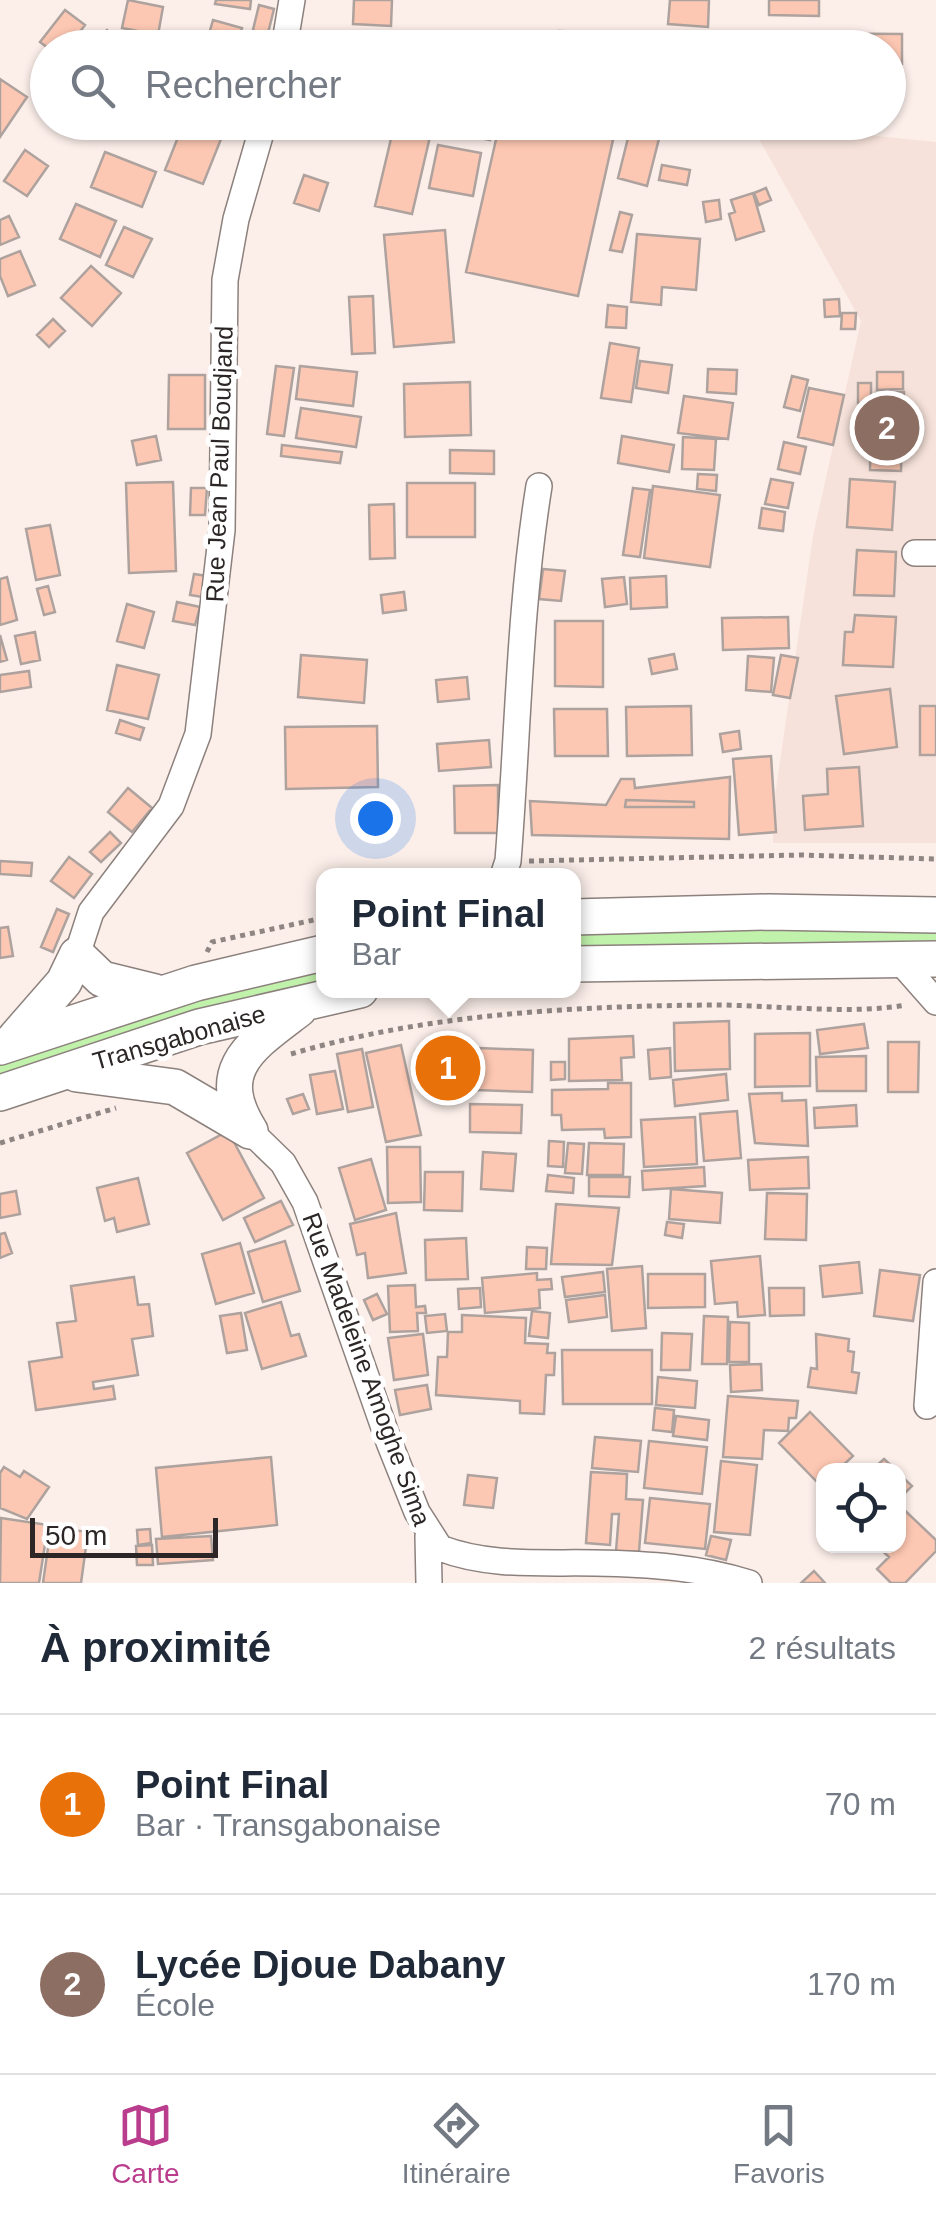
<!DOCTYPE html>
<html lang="fr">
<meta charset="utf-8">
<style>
:root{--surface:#fff;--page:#f6f6f7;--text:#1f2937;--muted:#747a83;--line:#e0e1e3;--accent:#ba3d8d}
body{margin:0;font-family:Arial,sans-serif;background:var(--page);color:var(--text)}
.controls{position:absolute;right:30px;bottom:30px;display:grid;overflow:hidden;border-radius:20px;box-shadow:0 2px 8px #0004}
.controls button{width:90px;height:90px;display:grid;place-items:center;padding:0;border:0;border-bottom:2px solid var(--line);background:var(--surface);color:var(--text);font:50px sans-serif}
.scale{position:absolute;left:30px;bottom:25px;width:188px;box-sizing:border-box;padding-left:10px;border:5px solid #2c2726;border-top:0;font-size:28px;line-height:35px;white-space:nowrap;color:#2c2726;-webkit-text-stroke:8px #fff;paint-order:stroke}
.you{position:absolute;left:375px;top:818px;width:35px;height:35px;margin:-25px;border:8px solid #fff;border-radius:50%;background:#1a73e8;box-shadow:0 0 0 15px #1a73e833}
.badge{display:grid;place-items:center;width:65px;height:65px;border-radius:50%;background:var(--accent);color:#fff;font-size:32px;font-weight:700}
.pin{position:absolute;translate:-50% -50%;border:5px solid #fff;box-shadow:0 2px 10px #0006}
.popup{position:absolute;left:316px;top:868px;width:265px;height:130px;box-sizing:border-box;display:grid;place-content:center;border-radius:20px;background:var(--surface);filter:drop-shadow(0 2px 8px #0005);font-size:32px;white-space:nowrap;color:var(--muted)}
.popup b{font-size:38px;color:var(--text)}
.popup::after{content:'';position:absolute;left:50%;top:100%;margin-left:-20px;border:20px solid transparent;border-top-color:var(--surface)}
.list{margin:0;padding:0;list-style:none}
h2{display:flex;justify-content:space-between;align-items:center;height:130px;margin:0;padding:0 40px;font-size:42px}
h2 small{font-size:32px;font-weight:400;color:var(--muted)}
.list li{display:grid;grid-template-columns:65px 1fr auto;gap:30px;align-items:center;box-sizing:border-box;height:180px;padding:0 40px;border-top:2px solid var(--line)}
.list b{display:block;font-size:38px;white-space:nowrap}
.list p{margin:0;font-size:32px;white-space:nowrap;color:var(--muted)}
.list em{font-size:32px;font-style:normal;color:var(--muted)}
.icon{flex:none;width:55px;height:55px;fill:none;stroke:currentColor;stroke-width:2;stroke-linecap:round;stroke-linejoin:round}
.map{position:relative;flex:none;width:936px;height:1583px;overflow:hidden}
.search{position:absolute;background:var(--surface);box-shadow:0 2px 8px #0004;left:30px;right:30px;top:30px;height:110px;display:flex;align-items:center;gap:25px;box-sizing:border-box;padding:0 35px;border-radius:55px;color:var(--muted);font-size:38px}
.sheet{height:490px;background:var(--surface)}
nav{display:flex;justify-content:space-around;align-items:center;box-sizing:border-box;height:140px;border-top:2px solid var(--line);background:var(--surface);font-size:28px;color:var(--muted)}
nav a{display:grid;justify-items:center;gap:5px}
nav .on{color:var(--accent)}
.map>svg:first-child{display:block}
.built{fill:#f6e2da}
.green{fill:#c0f2ab}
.building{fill:#fdc8b3;stroke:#aea29e;stroke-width:2.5;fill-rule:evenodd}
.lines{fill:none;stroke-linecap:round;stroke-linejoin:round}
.minor-casing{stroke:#8c817d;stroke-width:28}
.highway-casing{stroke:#8c817d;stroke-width:38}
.path{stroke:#8f8683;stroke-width:5;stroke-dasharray:5 5;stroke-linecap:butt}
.minor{stroke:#fff;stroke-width:25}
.highway{stroke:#fff;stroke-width:35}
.labels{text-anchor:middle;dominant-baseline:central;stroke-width:10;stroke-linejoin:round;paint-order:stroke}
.street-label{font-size:25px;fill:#2c2726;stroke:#fff}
</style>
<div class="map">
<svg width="936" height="1583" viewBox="0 0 936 1583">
<rect width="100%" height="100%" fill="#fcefea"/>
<path class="built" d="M750,123l186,19v701h-163v-34l40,-273 48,-215z"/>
<path class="green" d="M710,929l226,2v13l-363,3v-13z
M323,968v14l-164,39 -159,55v-13l201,-67z"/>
<path class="building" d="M128,0l35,7 -5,28 -36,-7z
M216,0h35l-1,9 -35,-5z
M354,0h38l-1,26 -38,-2z
M670,0h39l-1,27 -40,-3z
M769,0h50v16l-50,-1z
M259,5l15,4 -7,28 -15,-3z
M65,10l20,15 -17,23h-20l-8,-6z
M213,20l29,8 -6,20 -29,-7z
M107,30l16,18h-36z
M559,31l75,3 -1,14h-74z
M329,33l39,4 -2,11h-38z
M753,33l149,1v30h-14v-16h-135z
M0,79l27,18 -27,40z
M184,122l39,12 -20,50 -38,-14z
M193,122h34l-4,12z
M395,122l37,6 -20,86 -37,-8z
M472,122h22l-4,18 -20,-4z
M500,122h117l-39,174 -112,-24z
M632,122l31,1 -16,63 -29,-8z
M438,145l43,8 -8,43 -44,-8z
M25,150l23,16 -21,30 -23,-15z
M105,152l51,20 -14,35 -51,-20z
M662,165l28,5 -3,15 -28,-5z
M304,175l24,8 -9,28 -25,-8z
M766,188l5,12 -12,5 -5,-12z
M753,193l11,38 -28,9 -7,-26 6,-2 -4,-12z
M719,200l2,19 -15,3 -3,-20z
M76,204l40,17 -16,36 -40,-18z
M620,212l12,3 -10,37 -12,-2z
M9,216l10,21 -19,8v-25z
M124,227l28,12 -19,38 -27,-12z
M445,230l9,112 -60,5 -10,-112z
M637,234l63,5 -4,51 -34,-3 -1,18 -30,-3z
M20,251l15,34 -27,11 -8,-20v-17z
M91,266l30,27 -29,33 -31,-28z
M373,296l2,57 -23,1 -3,-57z
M839,299l1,17 -15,1 -1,-17z
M608,305l19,2 -1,21 -20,-1z
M842,313h14l-1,16h-14z
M53,319l12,12 -16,16 -12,-12z
M610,343l29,5 -8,54 -30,-4z
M640,361l32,4 -4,28 -32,-5z
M276,366l18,2 -10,68 -17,-2z
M300,366l57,6 -4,34 -57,-7z
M708,369l29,1 -1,24 -29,-2z
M877,372h26v17l-26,1z
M169,375h36v54h-37z
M792,376l16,4 -8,31 -16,-4z
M470,382l1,53 -66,2 -1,-53z
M858,383h13v20h-13z
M809,388l35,7 -11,50 -35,-8z
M904,392v15l-28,1v-15z
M684,396l49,7 -5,36 -50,-6z
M301,408l60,9 -5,30 -60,-9z
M871,414h31l-1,57 -31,-1z
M156,436l5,24 -24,5 -5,-24z
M622,436l52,9 -5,27 -51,-9z
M683,437l33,2 -2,31 -32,-1z
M784,442l22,5 -6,27 -22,-5z
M282,445l60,7 -2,11 -59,-7z
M450,450l44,1v23l-44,-1z
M698,474l19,1 -1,16 -19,-2z
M771,479l22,4 -5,25 -23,-4z
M850,479l45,3 -3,48 -45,-3z
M173,482l3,89 -47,2 -3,-90z
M407,483h68v54h-68z
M653,486l67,9 -10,72 -66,-9z
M191,488h16l-2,27h-15z
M633,488l17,2 -10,67 -17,-2z
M394,504l1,54 -25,1 -1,-54z
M762,508l23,4 -2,19 -24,-3z
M50,525l10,50 -24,5 -10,-51z
M857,550l39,2 -2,44 -40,-1z
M543,569l22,2 -4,30 -22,-2z
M194,574l13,2 -4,21 -13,-2z
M666,576l1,31 -36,2 -1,-31z
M7,577l10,43 -17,5v-46z
M624,577l3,27 -22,3 -3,-28z
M48,586l7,26 -11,3 -7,-26z
M404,592l2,18 -23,3 -2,-18z
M177,602l23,5 -5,18 -22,-4z
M127,604l27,8 -10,36 -27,-7z
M855,615l41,2 -3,50 -50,-2 2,-33h8z
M788,617l1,31 -66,2 -1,-32z
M555,621h48v66l-48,-1z
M35,632l5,28 -19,4 -6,-28z
M0,635l7,25 -7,2z
M674,654l3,15 -25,5 -3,-15z
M301,655l66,5 -3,43 -66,-6z
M781,655l17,3 -8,40 -17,-3z
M748,656l26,2 -3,34 -25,-2z
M117,665l42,10 -11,44 -41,-9z
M29,671l2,16 -31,5v-17z
M467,677l2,22 -31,3 -2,-22z
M890,689l7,58 -53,7 -8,-58z
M691,706l1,49 -65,1 -1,-49z
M920,706h16v49h-16z
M554,709h53l1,47h-53z
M120,720l24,8 -4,12 -24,-7z
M377,726l1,61 -92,2 -1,-62z
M739,731l2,18 -18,3 -3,-18z
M489,740l2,27 -52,4 -2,-27z
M771,756l5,76 -37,3 -6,-76z
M859,767l4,59 -58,4 -2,-34 25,-2 -1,-25z
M730,777l-1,62 -197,-4 -2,-34 76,4 15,-26h13l1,9zM626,800l68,2v5h-69z
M498,785v48h-43l-1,-47z
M128,788l24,20 -20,24 -24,-20z
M626,800l68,2v5h-69z
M110,832l11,11 -20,19 -11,-10z
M69,857l23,17 -18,24 -23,-17z
M0,861l32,2 -1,13 -31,-2z
M57,909l12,5 -16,38 -12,-5z
M8,927l5,29 -13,2v-30z
M729,1021l1,48 -55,2 -1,-48z
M864,1024l4,24 -48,6 -3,-24z
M810,1033v53l-55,1v-53z
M633,1036l1,21 -13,1 1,22 -53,1v-42z
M426,1042l46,1 -1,50 -46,-1z
M888,1042h31l-1,50h-30z
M401,1045l20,90 -35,7 -20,-89z
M478,1048l55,2 -1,42 -55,-2z
M670,1048l1,29 -21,2 -2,-29z
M362,1049l11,58 -25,5 -11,-58z
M866,1056v35h-49l-1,-34z
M551,1062h14v17l-14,1z
M335,1071l8,38 -26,5 -7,-39z
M726,1074l2,26 -53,6 -2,-26z
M608,1083h23v54l-26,1 -1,-9 -42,1 -1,-15h-9v-25l56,-1z
M782,1093v8l24,-1 2,46 -53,-3 -6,-49z
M303,1094l6,15 -16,5 -6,-15z
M470,1104l52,1 -1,28 -51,-1z
M856,1105l1,21 -42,2 -1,-20z
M737,1111l4,47 -37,3 -4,-47z
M695,1117l2,47 -53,3 -3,-47z
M228,1131l36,67 -41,22 -36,-67z
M549,1141l15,1 -1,25 -15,-1z
M568,1143l16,1 -2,30 -17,-1z
M589,1143l35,1 -1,31h-36z
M387,1147h33l1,55 -33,1z
M483,1152l33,2 -3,37 -32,-2z
M808,1157l1,31 -59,2 -2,-30z
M371,1159l15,51 -31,10 -16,-52z
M704,1167l1,19 -62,4 -1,-19z
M425,1172h38l-1,39 -38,-1z
M548,1175l26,3 -1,15 -27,-2z
M589,1177h41l-1,20 -40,-1z
M138,1178l11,46 -32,8 -3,-14 -9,3 -8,-33z
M671,1189l51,4 -2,30 -51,-4z
M16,1191l4,23 -20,4v-24z
M767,1193l40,1 -1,46 -41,-1z
M281,1201l12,24 -38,17 -11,-24z
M556,1204l63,4 -7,57 -61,-1z
M396,1213l10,60 -38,5 -3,-25 -8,2 -7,-31z
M667,1222l17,2 -2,14 -17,-3z
M5,1233l7,20 -12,5v-24z
M466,1238l2,41 -42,1 -1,-40z
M285,1241l15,50 -37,11 -15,-50z
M240,1243l14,50 -38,11 -14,-50z
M527,1247l20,1 -1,21h-20z
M760,1256l5,59 -27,2 -1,-15 -22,2 -4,-43z
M859,1262l3,31 -39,4 -3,-31z
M642,1266l4,62 -34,3 -5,-62z
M880,1270l40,5 -7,46 -39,-5z
M603,1272l2,20 -40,5 -3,-20z
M537,1273v7l14,-1 1,10 -13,1 1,18 -55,5 -3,-35z
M648,1274h57v33l-57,1z
M134,1277l4,28 11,-1 4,32 -21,3 6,36 -45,7 1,7 19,-3 2,13 -79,11 -7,-48 33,-5 -5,-34 19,-2 -5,-35z
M415,1285l1,22 9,-1 1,7h-9l1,18 -28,1 -2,-46z
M480,1288l1,19 -22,2 -1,-20z
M769,1288h35v27l-34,1z
M377,1294l10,20 -14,6 -9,-20z
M605,1295l2,22 -38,5 -3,-22z
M281,1302l10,34 8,-2 7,22 -44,13 -17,-56z
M532,1311l18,2 -2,25 -19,-2z
M241,1313l6,37 -20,3 -7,-37z
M445,1314l2,17 -20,2 -2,-17z
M462,1315l64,3 -1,25 23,1 -1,9h8l-1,22h-8l-2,39 -24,-1v-12l-84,-6 2,-38h9l1,-25h14z
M704,1316l24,1 -1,47h-25z
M730,1322l19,1v39h-20z
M662,1333l30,1 -2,36h-29z
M423,1334l5,41 -34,5 -6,-42z
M816,1334l33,5 -1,12 6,1 -2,20 7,1 -3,20 -48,-6 3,-19 6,1z
M562,1350h90v54h-89z
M761,1364l1,26 -31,2 -1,-27z
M658,1377l39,4 -2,27 -39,-3z
M427,1385l4,24 -31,6 -5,-25z
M728,1396l70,5 -2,17h-7l-1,13 -24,-1 -2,29 -39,-2z
M655,1408l19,2 -2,22 -19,-2z
M810,1412l43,44 -15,14h-14l-2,17 -43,-44z
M676,1416l33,4 -2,20 -34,-4z
M595,1437l46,4 -3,31 -46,-4z
M649,1441l58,6 -5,47 -58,-6z
M271,1457l6,68 -115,12 -6,-69z
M884,1459l12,11h-24z
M721,1461l36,4 -7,70 -36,-3z
M4,1467l16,10 4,-6 25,16 -22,32 -27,-11v-35z
M591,1472l36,2 -1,25 17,1 -4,52 -23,-1 3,-37h-7l-2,31 -24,-2z
M898,1473l14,13 -14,14z
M468,1475l29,3 -4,30 -29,-3z
M650,1498l60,6 -5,45 -60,-6z
M898,1504l38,36v11l-31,32h-14l-14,-14 12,-12 -12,-11h21z
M1,1518l47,7 -9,58h-39z
M51,1527l37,5 -7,51h-38z
M150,1529l1,14 -13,2 -1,-15z
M211,1536l2,24 -55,4 -2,-25z
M711,1536l20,4 -5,20 -20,-5z
M152,1545l1,20h-16l-1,-19z
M814,1571l11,12h-24z"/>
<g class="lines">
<g class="minor-casing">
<path id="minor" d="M284,48l8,-48
M915,553h21
M503,876l5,-15c10,-125 11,-251 31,-375
M77,955l14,-43 80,-106 27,-72 24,-204 3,-250 11,-61 28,-97
M898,959l38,43
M250,1131l33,32 22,39 84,240 28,70 23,36c49,19 103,14 155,15 52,1 104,4 154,20
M927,1406l9,-124
M428,1536l1,47"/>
</g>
<g class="highway-casing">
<path id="highway" d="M573,917l195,-5 168,3
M573,964l363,-5
M16,1037l48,-55 13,-27 25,24 53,13
M0,1047l196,-64 127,-30
M77,1074l98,13 75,44
M0,1093l199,-66 161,-37
M250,1131c-39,-62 2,-86 49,-122"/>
</g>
<path class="path" d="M529,861l271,-6 136,4
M207,952l5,-10 111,-24
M291,1054c135,-40 283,-48 424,-49 59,0 133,10 191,0
M0,1143l116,-35"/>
<use href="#minor" class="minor"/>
<use href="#highway" class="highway"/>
</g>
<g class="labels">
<g class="street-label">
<text transform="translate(219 464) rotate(-88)">Rue Jean Paul Boudjand</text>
<text transform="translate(179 1037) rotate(-16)">Transgabonaise</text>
<text transform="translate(367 1369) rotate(70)">Rue Madeleine Amoghe Sima</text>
</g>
</g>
</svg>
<div class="controls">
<button><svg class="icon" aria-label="locate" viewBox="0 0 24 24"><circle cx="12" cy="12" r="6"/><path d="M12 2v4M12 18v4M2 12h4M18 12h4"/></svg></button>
</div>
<div class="scale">50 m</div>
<div class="you"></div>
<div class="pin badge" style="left:448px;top:1068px;background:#e8710a">1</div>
<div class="popup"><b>Point Final</b>Bar</div>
<div class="pin badge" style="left:887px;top:428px;background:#8d6e63">2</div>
<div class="search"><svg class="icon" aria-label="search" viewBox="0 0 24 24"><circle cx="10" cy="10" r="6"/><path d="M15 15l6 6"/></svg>Rechercher</div>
</div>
<section class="sheet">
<h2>À proximité<small>2 résultats</small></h2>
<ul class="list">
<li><span class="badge" style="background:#e8710a">1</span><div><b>Point Final</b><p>Bar · Transgabonaise</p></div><em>70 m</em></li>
<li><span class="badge" style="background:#8d6e63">2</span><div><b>Lycée Djoue Dabany</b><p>École</p></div><em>170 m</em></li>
</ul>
</section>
<nav>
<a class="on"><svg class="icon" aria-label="map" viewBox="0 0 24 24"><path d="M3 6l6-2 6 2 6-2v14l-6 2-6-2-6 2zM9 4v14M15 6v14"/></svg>Carte</a>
<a><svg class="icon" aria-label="directions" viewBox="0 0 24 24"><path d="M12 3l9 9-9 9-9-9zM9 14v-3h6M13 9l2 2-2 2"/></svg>Itinéraire</a>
<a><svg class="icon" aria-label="saved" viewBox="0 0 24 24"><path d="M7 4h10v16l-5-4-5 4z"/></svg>Favoris</a>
</nav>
